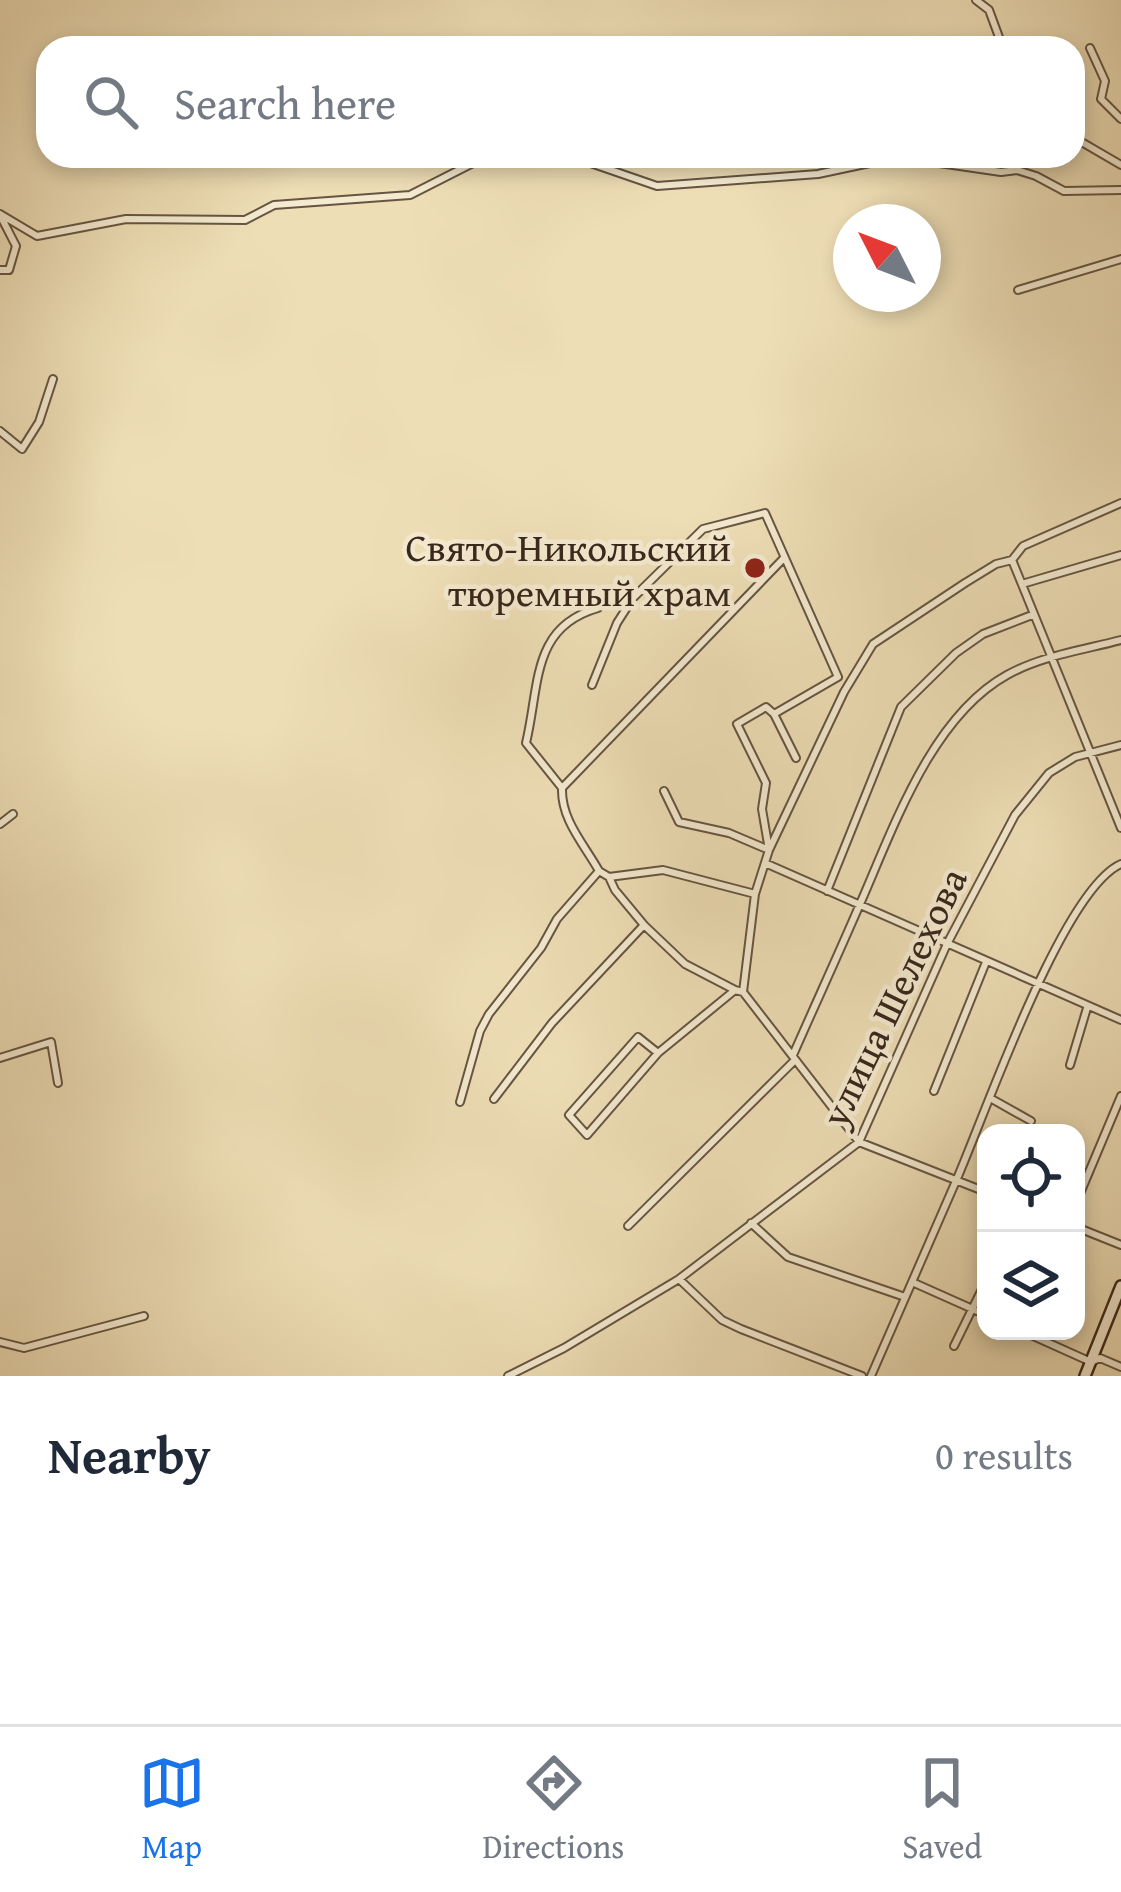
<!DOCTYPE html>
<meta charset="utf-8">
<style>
:root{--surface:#fff;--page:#f2f2f3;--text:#1f2937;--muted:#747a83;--line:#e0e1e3;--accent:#1a73e8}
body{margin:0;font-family:"Gentium Book Plus",serif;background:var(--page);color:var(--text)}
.controls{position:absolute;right:36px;bottom:36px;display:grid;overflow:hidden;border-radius:24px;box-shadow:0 6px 18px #0003}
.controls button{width:108px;height:108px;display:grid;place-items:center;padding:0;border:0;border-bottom:3px solid var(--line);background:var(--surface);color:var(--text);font:60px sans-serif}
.compass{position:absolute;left:833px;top:204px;width:108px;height:108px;border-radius:50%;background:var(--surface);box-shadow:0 6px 18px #0003;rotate:312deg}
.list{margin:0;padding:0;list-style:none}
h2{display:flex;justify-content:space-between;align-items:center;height:156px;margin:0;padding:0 48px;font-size:51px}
h2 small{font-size:39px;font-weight:400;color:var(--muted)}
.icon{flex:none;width:66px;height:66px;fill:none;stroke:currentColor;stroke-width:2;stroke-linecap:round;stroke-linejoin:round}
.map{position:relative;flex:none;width:1121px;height:1376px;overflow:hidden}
.search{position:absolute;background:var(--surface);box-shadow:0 6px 18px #0003;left:36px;right:36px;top:36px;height:132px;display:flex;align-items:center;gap:30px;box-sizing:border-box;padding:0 42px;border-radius:36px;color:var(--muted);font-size:45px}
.sheet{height:348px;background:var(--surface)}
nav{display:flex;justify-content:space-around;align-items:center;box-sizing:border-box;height:168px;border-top:3px solid var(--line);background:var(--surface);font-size:33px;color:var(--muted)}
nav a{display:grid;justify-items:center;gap:6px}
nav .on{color:var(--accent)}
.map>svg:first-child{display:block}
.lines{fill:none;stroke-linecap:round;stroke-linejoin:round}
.street-casing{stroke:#665542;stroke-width:10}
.secondary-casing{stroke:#38271b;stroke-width:14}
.street{stroke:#f4ead0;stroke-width:6}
.secondary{stroke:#f4ead0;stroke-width:9}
.poi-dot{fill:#8f2418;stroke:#f4ead0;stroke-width:4.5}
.labels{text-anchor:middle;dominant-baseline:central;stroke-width:9;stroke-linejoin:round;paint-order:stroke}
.poi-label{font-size:39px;fill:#38271b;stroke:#f4ead0;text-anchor:end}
.street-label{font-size:39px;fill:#38271b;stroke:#f4ead0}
</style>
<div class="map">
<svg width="1121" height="1376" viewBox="0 0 1121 1376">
<rect width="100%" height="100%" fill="#eedeb6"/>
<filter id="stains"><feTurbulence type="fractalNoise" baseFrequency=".00167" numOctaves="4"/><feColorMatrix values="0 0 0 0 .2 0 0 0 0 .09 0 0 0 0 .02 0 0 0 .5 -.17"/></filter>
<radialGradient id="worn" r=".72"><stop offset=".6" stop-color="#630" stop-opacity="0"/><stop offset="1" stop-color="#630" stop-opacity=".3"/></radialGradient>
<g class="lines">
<g class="street-casing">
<path id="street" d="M976,0l13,10 14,38
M1090,48l15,33 -4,18 20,20
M1073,137l48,28
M570,156l87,30 161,-12 80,-17 103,15 16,-2 19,6 28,15 57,-1
M0,214l37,22 89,-17 119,1 29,-15 136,-10 65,-33 64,-6
M0,215l16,31 -7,24h-9
M1018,290l103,-31
M0,431l22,18 17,-27 14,-43
M1012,560l109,268
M1022,584l99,-29
M598,608c-67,19 -58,77 -72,135l36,45c-1,32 22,56 37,83
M592,685l25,-62 16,-25 70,-69 62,-16 73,164 -64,37 22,44
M562,788l222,-230
M664,791l15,31 50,11 40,17 -7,-41 4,-26 -29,-59 29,-17 8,7
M0,824l13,-10
M765,863l356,157
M599,871l10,6 54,-7 92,24
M609,877l6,13 29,35
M827,891l74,-184 55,-54 27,-19 49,-19
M743,992l12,-98 14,-44 75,-158 29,-48 92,-61 31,-19 16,-4 11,-14 98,-43
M743,992l116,150 127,50
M658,1053l-20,-16 -69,78 18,20 71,-82 77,-63 8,2
M793,1055c22,-50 45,-100 67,-151 33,-75 71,-187 147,-229 34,-19 76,-25 114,-35
M0,1058l51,-16 7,41
M1070,1065l17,-57
M934,1091l52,-129
M990,1098l41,23
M494,1099l58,-76 92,-98 41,39 50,26
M460,1102l20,-71 9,-17 52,-66 16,-29 42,-48
M1076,1203l45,-107
M751,1223l37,34 117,40
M628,1226l165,-164
M1076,1227l45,18
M679,1279l43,41 19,9 121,47
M912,1282l74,33
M1022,1331l69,31 9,-4 21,9
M0,1342l24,6 120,-32
M954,1346l32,-65
M508,1376l56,-28 115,-69 180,-137 88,-198 68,-129 34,-42 26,-16 46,-12
M871,1376c29,-65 57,-130 85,-195 29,-66 106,-291 165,-317"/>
</g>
<g class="secondary-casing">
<path id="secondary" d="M1085,1376l36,-90"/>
</g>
<use href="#street" class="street"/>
<use href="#secondary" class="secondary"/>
</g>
<circle class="poi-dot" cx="755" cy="568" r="12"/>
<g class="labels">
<g class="poi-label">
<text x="731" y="546">Свято-Никольский<tspan x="731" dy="45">тюремный храм</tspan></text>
</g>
<g class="street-label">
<text transform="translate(893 997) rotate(-64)">улица Шелехова</text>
</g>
</g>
<rect width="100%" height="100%" filter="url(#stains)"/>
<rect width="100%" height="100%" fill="url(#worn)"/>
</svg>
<div class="controls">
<button><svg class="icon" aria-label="locate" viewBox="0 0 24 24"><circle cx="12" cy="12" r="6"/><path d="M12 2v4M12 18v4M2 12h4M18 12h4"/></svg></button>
<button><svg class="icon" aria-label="layers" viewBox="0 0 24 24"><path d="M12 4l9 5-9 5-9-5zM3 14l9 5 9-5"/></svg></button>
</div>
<svg class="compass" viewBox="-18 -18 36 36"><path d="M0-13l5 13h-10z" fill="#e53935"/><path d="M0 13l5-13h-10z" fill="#747a83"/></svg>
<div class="search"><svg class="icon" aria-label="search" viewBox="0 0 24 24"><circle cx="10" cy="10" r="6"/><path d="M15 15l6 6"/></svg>Search here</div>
</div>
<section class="sheet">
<h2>Nearby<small>0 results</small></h2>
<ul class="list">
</ul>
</section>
<nav>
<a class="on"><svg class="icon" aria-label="map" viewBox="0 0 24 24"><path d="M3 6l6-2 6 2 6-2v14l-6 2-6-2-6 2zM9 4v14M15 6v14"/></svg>Map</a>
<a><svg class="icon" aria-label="directions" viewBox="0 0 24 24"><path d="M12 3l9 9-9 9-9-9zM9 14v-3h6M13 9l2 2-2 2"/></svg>Directions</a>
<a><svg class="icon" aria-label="saved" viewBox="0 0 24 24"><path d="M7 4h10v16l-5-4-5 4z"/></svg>Saved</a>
</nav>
